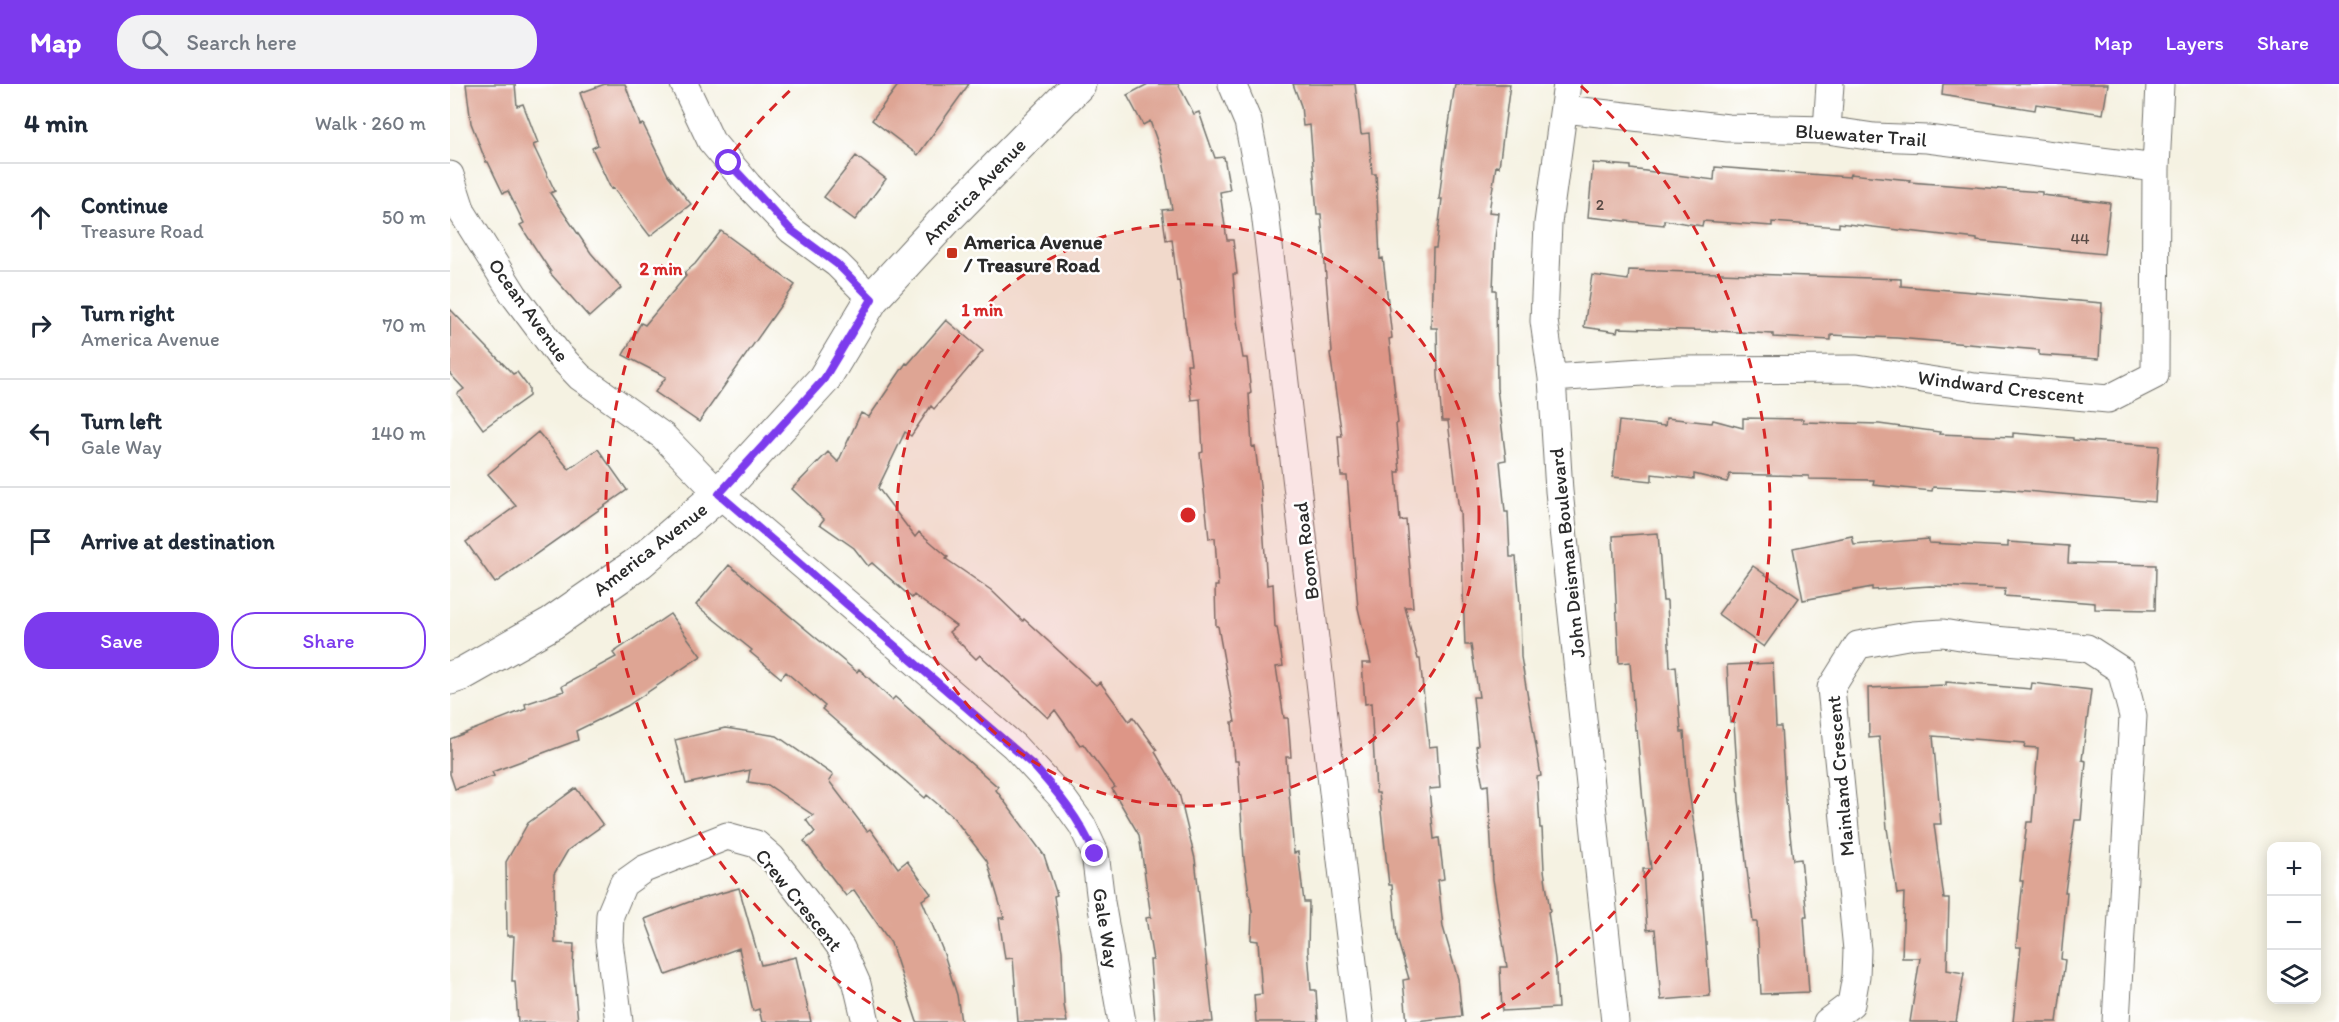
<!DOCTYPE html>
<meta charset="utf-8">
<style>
:root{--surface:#fff;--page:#f2f2f3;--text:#1f2937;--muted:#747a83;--line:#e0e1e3;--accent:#7c3aed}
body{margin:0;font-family:Itim,sans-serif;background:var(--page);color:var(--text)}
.controls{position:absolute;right:18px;bottom:18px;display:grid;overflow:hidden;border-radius:12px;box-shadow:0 3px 15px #0003}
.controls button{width:54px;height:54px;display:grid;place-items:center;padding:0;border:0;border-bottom:2px solid var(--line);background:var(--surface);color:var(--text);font:30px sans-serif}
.stop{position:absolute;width:18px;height:18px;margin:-14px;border:4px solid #7c3aed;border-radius:50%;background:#fff}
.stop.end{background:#7c3aed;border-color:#fff;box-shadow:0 2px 6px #0008}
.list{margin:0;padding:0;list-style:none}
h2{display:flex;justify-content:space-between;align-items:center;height:78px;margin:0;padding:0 24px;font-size:26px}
h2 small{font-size:20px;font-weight:400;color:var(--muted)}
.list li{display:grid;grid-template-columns:39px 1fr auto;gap:18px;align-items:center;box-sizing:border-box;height:108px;padding:0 24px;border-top:2px solid var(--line)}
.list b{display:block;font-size:22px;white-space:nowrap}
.list p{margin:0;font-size:20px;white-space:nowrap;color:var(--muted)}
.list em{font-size:20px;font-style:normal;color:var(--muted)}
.actions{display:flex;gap:12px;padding:18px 24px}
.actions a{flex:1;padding:14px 0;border:2px solid var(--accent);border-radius:24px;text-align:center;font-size:21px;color:var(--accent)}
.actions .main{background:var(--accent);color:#fff}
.icon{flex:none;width:33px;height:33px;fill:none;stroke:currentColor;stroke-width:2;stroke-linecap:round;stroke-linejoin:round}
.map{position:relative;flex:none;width:1889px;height:938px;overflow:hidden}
header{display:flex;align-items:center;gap:36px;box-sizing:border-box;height:84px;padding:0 30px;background:var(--accent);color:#fff}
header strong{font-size:28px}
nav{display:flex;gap:33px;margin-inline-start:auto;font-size:21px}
.search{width:420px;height:54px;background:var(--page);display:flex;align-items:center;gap:15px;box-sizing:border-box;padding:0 21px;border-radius:24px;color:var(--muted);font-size:22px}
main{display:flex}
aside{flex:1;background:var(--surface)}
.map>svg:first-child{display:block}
.building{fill:#dea594}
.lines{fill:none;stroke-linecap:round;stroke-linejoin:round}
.minor-casing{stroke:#72716b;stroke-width:29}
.tertiary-casing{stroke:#72716b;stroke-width:35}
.minor{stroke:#fff;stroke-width:27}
.tertiary{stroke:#fff;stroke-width:33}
.route{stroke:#7c3aed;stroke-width:8}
.ring{fill:none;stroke:#d62828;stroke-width:3;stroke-dasharray:10 8}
.poi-dot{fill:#c8321e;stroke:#fff;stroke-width:2}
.labels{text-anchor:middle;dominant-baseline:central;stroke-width:5;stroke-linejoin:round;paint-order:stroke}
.number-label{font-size:16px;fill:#584a45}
.street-label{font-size:20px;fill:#2b2b2b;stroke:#fff}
.poi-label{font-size:20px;font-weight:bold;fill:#2b2b2b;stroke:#fff;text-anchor:start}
.centre{fill:#d62828;stroke:#fff;stroke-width:3}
.ring-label{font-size:18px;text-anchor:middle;font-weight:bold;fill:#d62828;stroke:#fff;stroke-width:5;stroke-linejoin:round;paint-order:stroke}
</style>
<header>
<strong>Map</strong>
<div class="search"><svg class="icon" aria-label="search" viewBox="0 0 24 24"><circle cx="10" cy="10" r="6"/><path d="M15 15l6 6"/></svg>Search here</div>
<nav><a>Map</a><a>Layers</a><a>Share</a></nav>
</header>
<main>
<aside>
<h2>4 min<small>Walk · 260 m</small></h2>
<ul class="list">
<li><svg class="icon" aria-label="ahead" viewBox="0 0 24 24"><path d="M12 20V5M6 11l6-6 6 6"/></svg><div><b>Continue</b><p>Treasure Road</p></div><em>50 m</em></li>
<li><svg class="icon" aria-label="right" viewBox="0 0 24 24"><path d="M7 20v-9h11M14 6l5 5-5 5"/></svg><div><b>Turn right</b><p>America Avenue</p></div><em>70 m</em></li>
<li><svg class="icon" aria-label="left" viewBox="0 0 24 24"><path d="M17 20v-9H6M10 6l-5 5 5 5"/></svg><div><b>Turn left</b><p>Gale Way</p></div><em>140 m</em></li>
<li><svg class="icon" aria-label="arrive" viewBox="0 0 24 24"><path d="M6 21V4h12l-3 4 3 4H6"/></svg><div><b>Arrive at destination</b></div></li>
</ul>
<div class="actions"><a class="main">Save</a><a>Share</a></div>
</aside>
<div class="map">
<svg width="1889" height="938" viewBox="0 0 1889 938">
<rect width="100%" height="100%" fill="#fff"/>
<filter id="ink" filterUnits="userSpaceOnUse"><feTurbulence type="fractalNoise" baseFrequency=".0167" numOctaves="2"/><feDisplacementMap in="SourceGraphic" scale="12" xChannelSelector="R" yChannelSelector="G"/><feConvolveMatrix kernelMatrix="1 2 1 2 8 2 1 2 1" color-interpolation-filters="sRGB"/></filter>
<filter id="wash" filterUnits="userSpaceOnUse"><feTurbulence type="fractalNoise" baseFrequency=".008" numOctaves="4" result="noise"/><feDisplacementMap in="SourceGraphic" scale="24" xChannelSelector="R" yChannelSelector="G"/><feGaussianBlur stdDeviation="1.35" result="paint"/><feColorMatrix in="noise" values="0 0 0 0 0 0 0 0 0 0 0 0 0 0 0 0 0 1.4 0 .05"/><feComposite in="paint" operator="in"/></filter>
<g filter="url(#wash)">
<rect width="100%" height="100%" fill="#f5f2e2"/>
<g id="blocks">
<path class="building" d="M16,0h49l2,22 6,-2 15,39 -5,2 22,46 -5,2 41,60 30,35 -32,29 -39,-44 1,-1 -31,-47 4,-2 -16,-32 -5,2 -15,-31h-2l-15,-39z
M155,0h20l15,41 3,-1 25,51 23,29 -41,32 -37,-48 -2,1 -19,-41 6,-3 -18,-52z
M449,0h70l-51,71 -46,-35z
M698,0h30l16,30 5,-2 16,46 9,-1 6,33 -10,2 7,48h6l4,34h-4l3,40 7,44h4l4,35 -2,1 3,53 3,-1 6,48 6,91 6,-1 2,43h2l6,39 -7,1 8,51h4l3,39h-5l8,96 4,-1 6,50h5l-1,48 3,40h5l2,32h-62l-2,-27 8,-1 -4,-53 -7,-1 1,-28 -8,-53 -6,-98h-3l-3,-39h3l-17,-96h-2l-1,-40h3l-3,-48 -6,1 -9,-86 3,-1 -3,-53 -9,1 -4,-36h4l-12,-84 -2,1 -5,-42 -6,1 -4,-30 10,-1 -10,-54 -12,-34 -7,4 -16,-30z
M843,0h62l6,50 8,-1 3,41h4l4,85 3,-1 9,80 -3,1 9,84 -2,1 4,48h-4l4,49 6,-1 7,87h-8l13,52h2l9,88 8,-1 3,42 -11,1 5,50 5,-1 5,41 -6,1 5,47 15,52 4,37 -55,6 -4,-42 6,-1 -12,-41 -5,-53h-3l-10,-92h-3l-5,-90 -6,1 -3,-41h9l-13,-55 -11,-132h-6l-3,-40h4l-12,-83 2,-1 -11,-138h-4l-7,-89 -7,1 -2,-20z
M1005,0h55l-11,83 -3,-1 -7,46 9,1 -3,26 -2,51h3l1,98 9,72 -6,1 5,51h3l2,45h6l4,47 1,53 20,119 -4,1 3,51h2l2,42 6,41 -2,1 7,47 3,49 -56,3 -2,-44h7l-14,-88 -5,-94 -5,1 -7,-40 2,-1 -5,-48h6l-8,-52h-6l-5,-134h-1l-11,-90h-6l-4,-45 -1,-48h-6l2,-80h3l6,-49h-3l5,-41z
M1493,0h165l-5,30 -67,-10 -1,6 -93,-15z
M406,72l30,23 -31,41 -31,-23z
M1143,79l38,3v3l83,11 1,-13 134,10 1,-3 60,6 -1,2 133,10v3l68,8 -6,51 -127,-13v-2l-138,-16v4l-67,-5v4l-69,-5 -1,5 -38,-6v5l-76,-8z
M271,147l74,54 -96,137 -44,-30 11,-15 -43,-22 18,-32 4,2 41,-49 -2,-3 11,-9z
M1179,186l272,9v7l201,17 -3,56 -60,-4v-5l-142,-12 -66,-3v5l-58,-3v-3l-54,-3 -101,-3 -1,4 -33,-5 8,-52 36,5z
M0,225l63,65 4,-2 12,16v8l-46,33 -26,-35 7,-5 -14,-15z
M496,236l37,31 -49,58 -3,-3 -20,30 -6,-4 -27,56 37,49 4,-5 29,25 -2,2 45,31 32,31 1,-2 72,66 4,-3 29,39 4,-4 24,33 -2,2 24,41 16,66 18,163h-58l-5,-62h3l-7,-42 5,-1 -12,-82 -27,-46 3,-2 -32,-43 -3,1 -25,-35 -7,8 -68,-63 -4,4 -27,-27 7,-6 -42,-31 -2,3 -40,-35 -4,3 -14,-18 -34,-24 4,-5 -32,-30 36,-37 10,10 23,-49 8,4 37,-54 2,1z
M1216,334l46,5 1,-3 30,8v-10l60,1v3l76,2 61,8 -1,2 74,3v-4l60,5v2l86,6 -4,56 -153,-13v1l-69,-3 -1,4 -59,-6 1,-5 -65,-1v-3l-79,-2 -3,8 -33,-8v5l-42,-5v7l-39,-4 6,-56 46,5z
M88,348l31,37 29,-20 29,41 -132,93 -29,-41 50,-36 -28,-32z
M1208,449l5,68h4l3,66 6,-1 5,66h3l4,52 12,81 10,131 -49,4 -6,-71 -8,1 -4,-61h8l-8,-66 -6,-73h-2l-5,-68 -11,1 -6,-127z
M1402,452l2,9 75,-6v4l79,4v-5l61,4 -1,17 88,2 -1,45 -60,-1v-6l-91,-7 1,-7 -75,-3 -58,4v-3l-69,13 -10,-52z
M279,481l128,107 2,-3 33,31 3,-3 103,90 -2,3 48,65 13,40 -3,1 8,55 2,54 3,17h-49l-5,-64 -8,1 -6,-41h5l-17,-57 -34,-44 -26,-22 -2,3 -79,-68 -24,-21 3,-3 -39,-34 -5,6 -31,-26 2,-2 -56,-45z
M1303,482l46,32 -35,49 -46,-33z
M220,530l31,42 -74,50 -51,25 2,9 -86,32 2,4 -39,13 -5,-15v-35l76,-30 -1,-5 39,-13 -2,-5 54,-29 -3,-4z
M1323,579l3,64h5l4,65 8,68 8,-1 6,58h-3l5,75 -48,2 -4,-72h-4l-14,-122 -5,-78h-4l-3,-57z
M1496,598l85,7 1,-6 59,7 -9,70 4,1 -5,59h-6l-10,72h2l-6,67 4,1 -8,62h-44l8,-75h-5l7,-66h-3l7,-59h5l6,-74 -14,-1 1,-4 -92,-7 8,88h-7l10,75h5l-2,71 17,3 -8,49h-46l10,-64h-18l2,-65 -7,1 -10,-66 -8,-91 -10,1 -1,-50 78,-3z
M275,644l52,8 56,39 -4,6 38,50 3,-2 28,39 9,-7 24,33 -9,6 21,51 14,44 4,27h-44l-26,-79 -37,-53 -8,6 -42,-55 11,-9 -9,-12 7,-5 -45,-30 -20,-3 2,-12 -64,14 -11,-44z
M126,704l27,37 -35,25 -14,24 1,69 19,1 -1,22 5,56h-60l-3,-41h-3l2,-45h-7l-1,-74 22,-39z
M289,804l22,77 35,-8 15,65h-49l-3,-13 -6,2 -14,-63 -73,27 -21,-56 44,-17z"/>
</g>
</g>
<g filter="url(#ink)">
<use href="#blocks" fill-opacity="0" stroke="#72716b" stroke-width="1.5"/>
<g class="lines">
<g class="minor-casing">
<path id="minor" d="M234,0l27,57 37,44 43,45 46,34 35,35
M782,0l16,38 16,82 96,818
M1117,0l-19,139 -4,98 8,57 7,113 56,531
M1115,25l163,19 99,2 47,7 53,2 229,29
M1377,46l3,-46
M0,91l12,37 52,83 45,60 21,22 83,59 56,58 295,252 50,54 18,25 13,28 6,49 21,120
M1102,294l121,-8 184,-1 118,18 133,12 47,-24 1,-207 4,-84
M169,938l-10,-81 1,-26 13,-31 21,-15 83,-33 29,8 16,14 54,69 15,21 16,36 9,38
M1377,938l24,-18 5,-28 1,-26 -26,-262 27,-43 55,-10 30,-2 29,5 115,10 34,22 12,46 -17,306"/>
</g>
<g class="tertiary-casing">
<path id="tertiary" d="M0,594l12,-4 90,-51 88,-61 79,-68 105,-115 48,-80 73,-79 134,-136"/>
</g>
<use href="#minor" class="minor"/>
<use href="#tertiary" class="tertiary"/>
</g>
</g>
<g class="lines" filter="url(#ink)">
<path class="route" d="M279,79l62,67 46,34 35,35 -48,80 -105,115 314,271c26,29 46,53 62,89"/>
</g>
<circle cx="738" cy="431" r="291" fill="#d62828" fill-opacity=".12"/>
<g class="ring">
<circle cx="738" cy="431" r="291"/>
<path d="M451 938A582 582 0 0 1 345 2M1131 2A582 582 0 0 1 1025 938"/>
</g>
<rect class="poi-dot" x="496" y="163" width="12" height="12" rx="3"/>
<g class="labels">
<g class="number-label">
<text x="1150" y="120">2</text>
<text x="1630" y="154">44</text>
</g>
<g class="street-label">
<text transform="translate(1411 51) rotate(4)">Bluewater Trail</text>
<text transform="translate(524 107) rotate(-46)">America Avenue</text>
<text transform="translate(79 226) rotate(54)">Ocean Avenue</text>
<text transform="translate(1551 303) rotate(7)">Windward Crescent</text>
<text transform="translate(200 465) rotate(-38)">America Avenue</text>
<text transform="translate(856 467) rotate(-97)">Boom Road</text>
<text transform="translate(1117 469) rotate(-96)">John Deisman Boulevard</text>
<text transform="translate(1390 692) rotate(-95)">Mainland Crescent</text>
<text transform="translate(349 816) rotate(51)">Crew Crescent</text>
<text transform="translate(656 844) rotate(81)">Gale Way</text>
</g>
<g class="poi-label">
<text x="514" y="158">America Avenue<tspan x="514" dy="23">/ Treasure Road</tspan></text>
</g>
</g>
<circle cx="738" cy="431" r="9" class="centre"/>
<g class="ring-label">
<text x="211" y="191">2 min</text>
<text x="532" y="232">1 min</text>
</g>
</svg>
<div class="controls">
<button>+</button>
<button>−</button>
<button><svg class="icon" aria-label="layers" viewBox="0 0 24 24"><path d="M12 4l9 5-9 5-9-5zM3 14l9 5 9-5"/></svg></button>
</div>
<div class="stop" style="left:279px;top:79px"></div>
<div class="stop end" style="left:645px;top:770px"></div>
</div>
</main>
